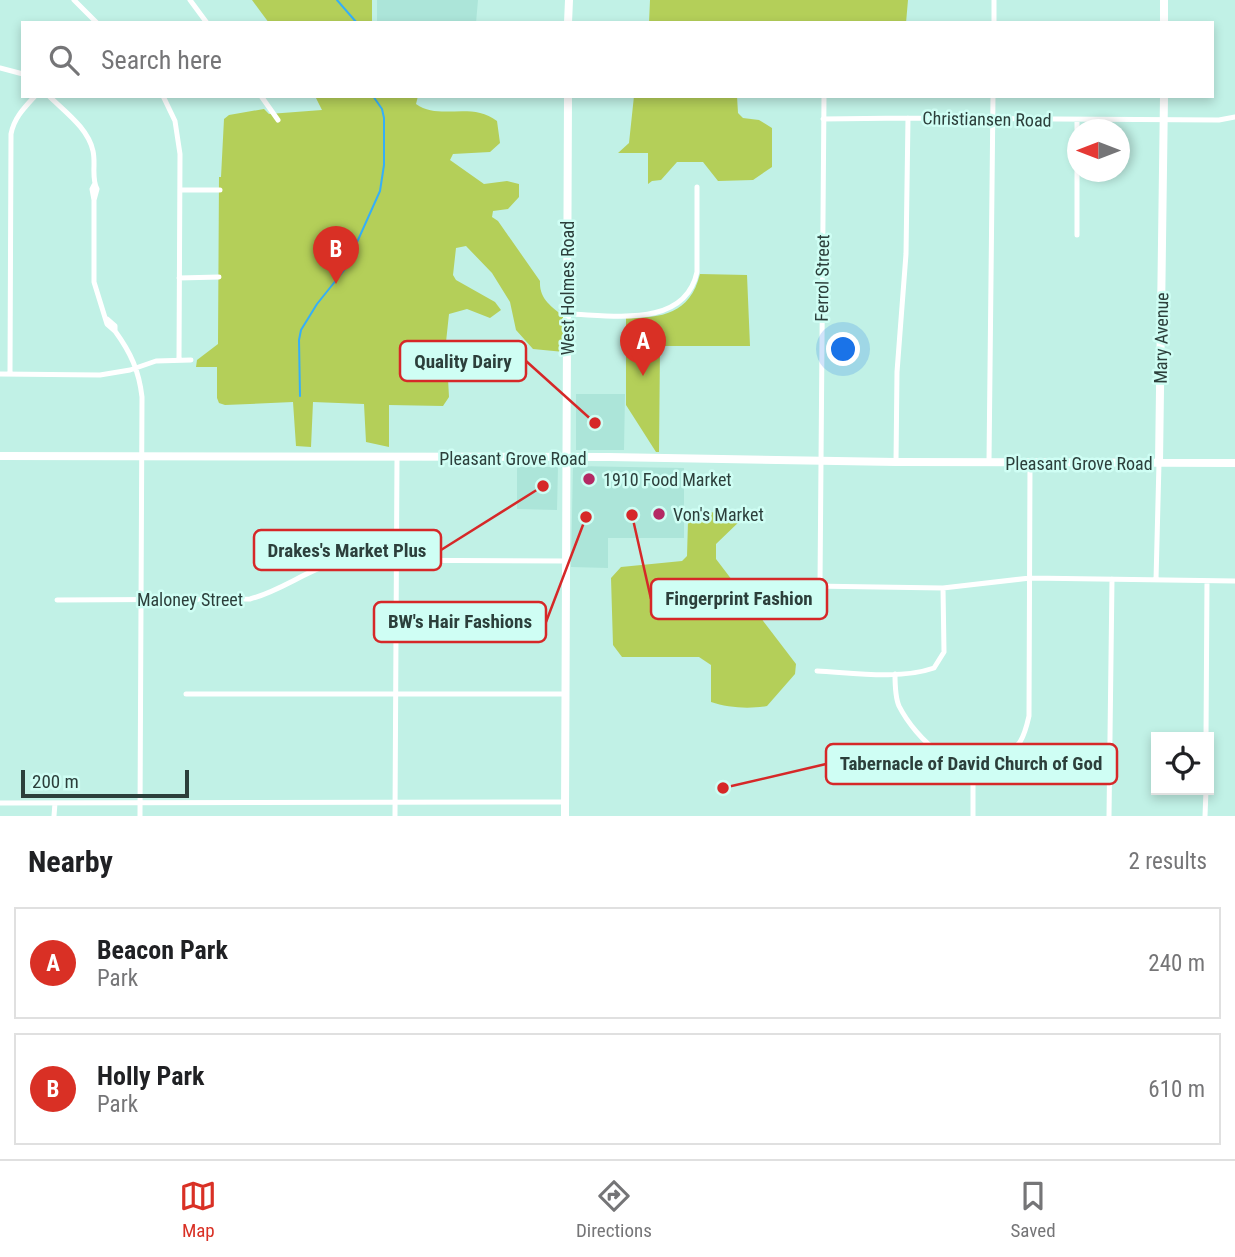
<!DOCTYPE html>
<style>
:root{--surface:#fff;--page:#f2f2f2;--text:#202124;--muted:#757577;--line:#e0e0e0;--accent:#d93025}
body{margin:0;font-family:"Roboto Condensed",sans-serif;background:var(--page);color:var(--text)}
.controls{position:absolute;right:21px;bottom:21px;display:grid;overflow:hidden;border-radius:0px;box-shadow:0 4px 10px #0003}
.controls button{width:63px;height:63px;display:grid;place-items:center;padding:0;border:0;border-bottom:2px solid var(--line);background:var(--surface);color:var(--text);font:35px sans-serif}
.compass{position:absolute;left:1067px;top:119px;width:63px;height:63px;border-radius:50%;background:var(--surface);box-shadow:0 4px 10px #0003;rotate:270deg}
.scale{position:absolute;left:21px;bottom:18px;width:168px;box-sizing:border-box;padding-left:7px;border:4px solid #2c3f3b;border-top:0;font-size:19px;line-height:24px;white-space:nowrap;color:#2c3f3b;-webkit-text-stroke:5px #cffef4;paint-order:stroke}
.you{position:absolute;left:844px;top:350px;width:24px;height:24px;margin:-18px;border:5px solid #fff;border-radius:50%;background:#1a73e8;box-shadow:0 0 0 10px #1a73e833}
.badge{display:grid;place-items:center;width:46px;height:46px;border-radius:50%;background:var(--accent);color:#fff;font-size:23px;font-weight:700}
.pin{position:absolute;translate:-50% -58px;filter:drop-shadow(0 2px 4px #0008)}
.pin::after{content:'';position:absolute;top:37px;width:24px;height:21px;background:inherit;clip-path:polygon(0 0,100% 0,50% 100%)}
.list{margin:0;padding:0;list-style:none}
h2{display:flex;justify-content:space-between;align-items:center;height:91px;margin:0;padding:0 28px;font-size:30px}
h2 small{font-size:23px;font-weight:400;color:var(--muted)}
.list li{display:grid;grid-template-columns:46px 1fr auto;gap:21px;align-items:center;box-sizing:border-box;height:112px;margin:0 14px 14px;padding:0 14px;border:2px solid var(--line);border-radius:0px}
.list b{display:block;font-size:26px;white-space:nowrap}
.list p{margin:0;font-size:23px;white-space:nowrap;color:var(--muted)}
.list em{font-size:23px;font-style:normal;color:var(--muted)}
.icon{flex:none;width:38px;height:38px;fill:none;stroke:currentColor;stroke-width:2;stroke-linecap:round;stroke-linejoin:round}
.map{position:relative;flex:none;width:1235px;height:816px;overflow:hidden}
.search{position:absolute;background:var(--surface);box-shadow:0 4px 10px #0003;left:21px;right:21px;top:21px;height:77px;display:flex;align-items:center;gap:18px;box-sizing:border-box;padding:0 24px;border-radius:0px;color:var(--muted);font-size:26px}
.sheet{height:343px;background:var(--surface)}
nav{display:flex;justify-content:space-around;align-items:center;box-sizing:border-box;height:98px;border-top:2px solid var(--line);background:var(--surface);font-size:19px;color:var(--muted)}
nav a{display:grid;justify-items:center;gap:4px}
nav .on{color:var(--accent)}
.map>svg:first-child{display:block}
.built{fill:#ace5d9}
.green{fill:#b4cf59}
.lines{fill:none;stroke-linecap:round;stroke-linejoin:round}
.stream{stroke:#35aff8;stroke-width:2}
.street{stroke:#fff;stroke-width:5}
.secondary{stroke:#fff;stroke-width:8}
.poi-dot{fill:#b42964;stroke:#cffef4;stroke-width:2.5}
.labels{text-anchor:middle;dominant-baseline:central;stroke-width:5;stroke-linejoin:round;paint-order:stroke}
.street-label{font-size:18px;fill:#2c3f3b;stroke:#cffef4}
.poi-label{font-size:18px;fill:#2c3f3b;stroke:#cffef4;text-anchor:start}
.leader{fill:none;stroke:#d62828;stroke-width:2.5}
.callout-dot{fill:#d62828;stroke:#cffef4;stroke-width:2.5}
.callout{fill:#cffef4;stroke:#d62828;stroke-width:2.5}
.callout-label{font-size:19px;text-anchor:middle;font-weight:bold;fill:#2c3f3b}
</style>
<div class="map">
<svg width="1235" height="816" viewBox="0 0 1235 816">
<rect width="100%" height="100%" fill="#c1f1e6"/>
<path class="built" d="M377,0h101l-2,23h-99z
M576,394h49l-1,56h-48z
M573,466l111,2v70h-76v30l-37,-1z
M517,467h41l-1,43 -40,-1z"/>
<path class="green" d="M252,0h120v23h-103z
M650,0h258l-2,23h-257z
M315,96h103l-2,8c24,17 55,-3 81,17l3,22 -10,9 -37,2 -3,6 34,24 23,-3 12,3v13l-11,12 -15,2 -1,6 6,4 42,60c-1,18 11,25 24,36v35l-31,-3 -17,-19 -6,-28 -18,-29 -26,-27 -10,2 -3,27 3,5 39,22 6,8 -11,8 -23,-9 -18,5 -3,28 3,55 -6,9 -54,-1v42l-23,-5 -2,-38 -51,-2 -2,45 -15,-1 -3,-44 -68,3 -6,-2 -2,-5v-31h-21l1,-7 21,-16 1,-167h2l3,-58 5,-4 35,-6 5,5 53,-4z
M634,96h103l1,17 5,5 16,2 13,8v39l-19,13 -35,1 -15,-19h-26l-16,18 -9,1 -4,3v-31h-30l11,-10z
M700,274l47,1 3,71h-90l-1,106h-3l-30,-47v-87c36,0 64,-4 74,-44z
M738,510l5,8 -27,26v15l80,105 -1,10 -28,32c-17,3 -39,2 -56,-4v-37l-12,-8h-77l-9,-12 -2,-67 10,-11 61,-6 5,-5 1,-35 6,-7z"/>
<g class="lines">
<path class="stream" d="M337,0l20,23
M300,396l-1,-56 2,-10 16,-26 28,-35 35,-78 4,-26v-47l-2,-9 -9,-13"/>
<path class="street" d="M74,0l23,23
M190,0l17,23
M994,23v-23
M0,68l23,6
M49,96c16,16 39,32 44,55 3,13 -2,27 4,38l-3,11 -2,-11 2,-4
M163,96l12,25 5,33 -1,206
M261,96l17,24
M823,119l85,-1 311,2 16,-3
M180,190h40
M94,200v82l13,42 8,7v-5l-8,-7
M1077,235v-115
M179,278l40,-1
M567,314c44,1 118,15 130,-42v-85
M115,331c16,22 24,40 27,66l-2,419
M0,374l100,1 30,-5 26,-9 35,-1
M10,374l1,-240c3,-16 13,-26 24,-38
M896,462l1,-90 9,-118 2,-136
M989,462l4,-366
M1156,580l3,-117
M742,585l201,3 87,-10 205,3
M820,585l4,-488
M57,600l193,-1c35,-9 62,-34 98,-39l218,1
M817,671c37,2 82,9 117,-3l10,-16 -1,-64
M895,674c0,10 0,23 4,32 8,16 25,37 40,46 22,15 65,12 81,-10 5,-8 7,-17 9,-26l1,-253
M186,694h379
M1206,737l1,-156
M0,803l565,-1
M54,816l1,-13
M395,816l2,-358
M973,816v-55
M1109,816l3,-237
M1205,816l1,-26"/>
<path class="secondary" d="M568,23l1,-23
M1164,23v-23
M0,456l609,1 287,5 339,1
M1159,463l5,-367
M565,816l3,-720"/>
</g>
<g class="poi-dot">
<circle cx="589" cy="479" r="7"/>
<circle cx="659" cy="514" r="7"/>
</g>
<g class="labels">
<g class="street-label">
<text transform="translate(987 119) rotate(1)">Christiansen Road</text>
<text transform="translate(822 278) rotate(-89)">Ferrol Street</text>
<text transform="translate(567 288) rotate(-90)">West Holmes Road</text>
<text transform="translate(1161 338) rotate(-89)">Mary Avenue</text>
<text x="513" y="458">Pleasant Grove Road</text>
<text x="1079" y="463">Pleasant Grove Road</text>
<text x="190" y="599">Maloney Street</text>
</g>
<g class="poi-label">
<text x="603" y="479">1910 Food Market</text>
<text x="673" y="514">Von's Market</text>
</g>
</g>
<path class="leader" d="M595 423L526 361M543 486L441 550M632 515L651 599M586 517L546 622M723 788L826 764"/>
<g class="callout-dot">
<circle cx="595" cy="423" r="7"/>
<circle cx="543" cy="486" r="7"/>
<circle cx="632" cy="515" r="7"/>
<circle cx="586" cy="517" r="7"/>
<circle cx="723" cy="788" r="7"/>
</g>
<g class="callout">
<rect x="400" y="341" width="126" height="40" rx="7"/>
<rect x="254" y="530" width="187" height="40" rx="7"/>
<rect x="651" y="579" width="176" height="40" rx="7"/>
<rect x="374" y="602" width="172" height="40" rx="7"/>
<rect x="826" y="744" width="291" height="40" rx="7"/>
</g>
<g class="callout-label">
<text x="463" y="368">Quality Dairy</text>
<text x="347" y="557">Drakes's Market Plus</text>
<text x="739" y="605">Fingerprint Fashion</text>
<text x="460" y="628">BW's Hair Fashions</text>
<text x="971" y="770">Tabernacle of David Church of God</text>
</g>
</svg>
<div class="controls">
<button><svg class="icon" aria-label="locate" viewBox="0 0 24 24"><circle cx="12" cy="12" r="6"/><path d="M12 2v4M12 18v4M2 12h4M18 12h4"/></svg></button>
</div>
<svg class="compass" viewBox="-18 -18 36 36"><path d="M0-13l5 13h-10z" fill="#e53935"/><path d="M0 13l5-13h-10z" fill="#757577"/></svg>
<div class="scale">200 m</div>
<div class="you"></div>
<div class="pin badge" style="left:643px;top:376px">A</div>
<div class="pin badge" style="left:336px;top:284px">B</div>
<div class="search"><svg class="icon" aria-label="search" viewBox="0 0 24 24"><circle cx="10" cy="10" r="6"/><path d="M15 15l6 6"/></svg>Search here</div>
</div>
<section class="sheet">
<h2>Nearby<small>2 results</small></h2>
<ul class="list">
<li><span class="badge">A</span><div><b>Beacon Park</b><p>Park</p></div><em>240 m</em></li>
<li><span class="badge">B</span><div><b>Holly Park</b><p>Park</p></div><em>610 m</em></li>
</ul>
</section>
<nav>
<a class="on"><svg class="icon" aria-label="map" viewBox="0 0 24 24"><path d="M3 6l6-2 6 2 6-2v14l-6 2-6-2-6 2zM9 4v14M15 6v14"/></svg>Map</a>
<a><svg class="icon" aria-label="directions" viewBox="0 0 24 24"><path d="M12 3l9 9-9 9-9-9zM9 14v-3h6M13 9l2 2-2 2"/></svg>Directions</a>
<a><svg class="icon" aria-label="saved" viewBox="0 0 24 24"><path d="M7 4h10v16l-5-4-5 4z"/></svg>Saved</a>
</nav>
